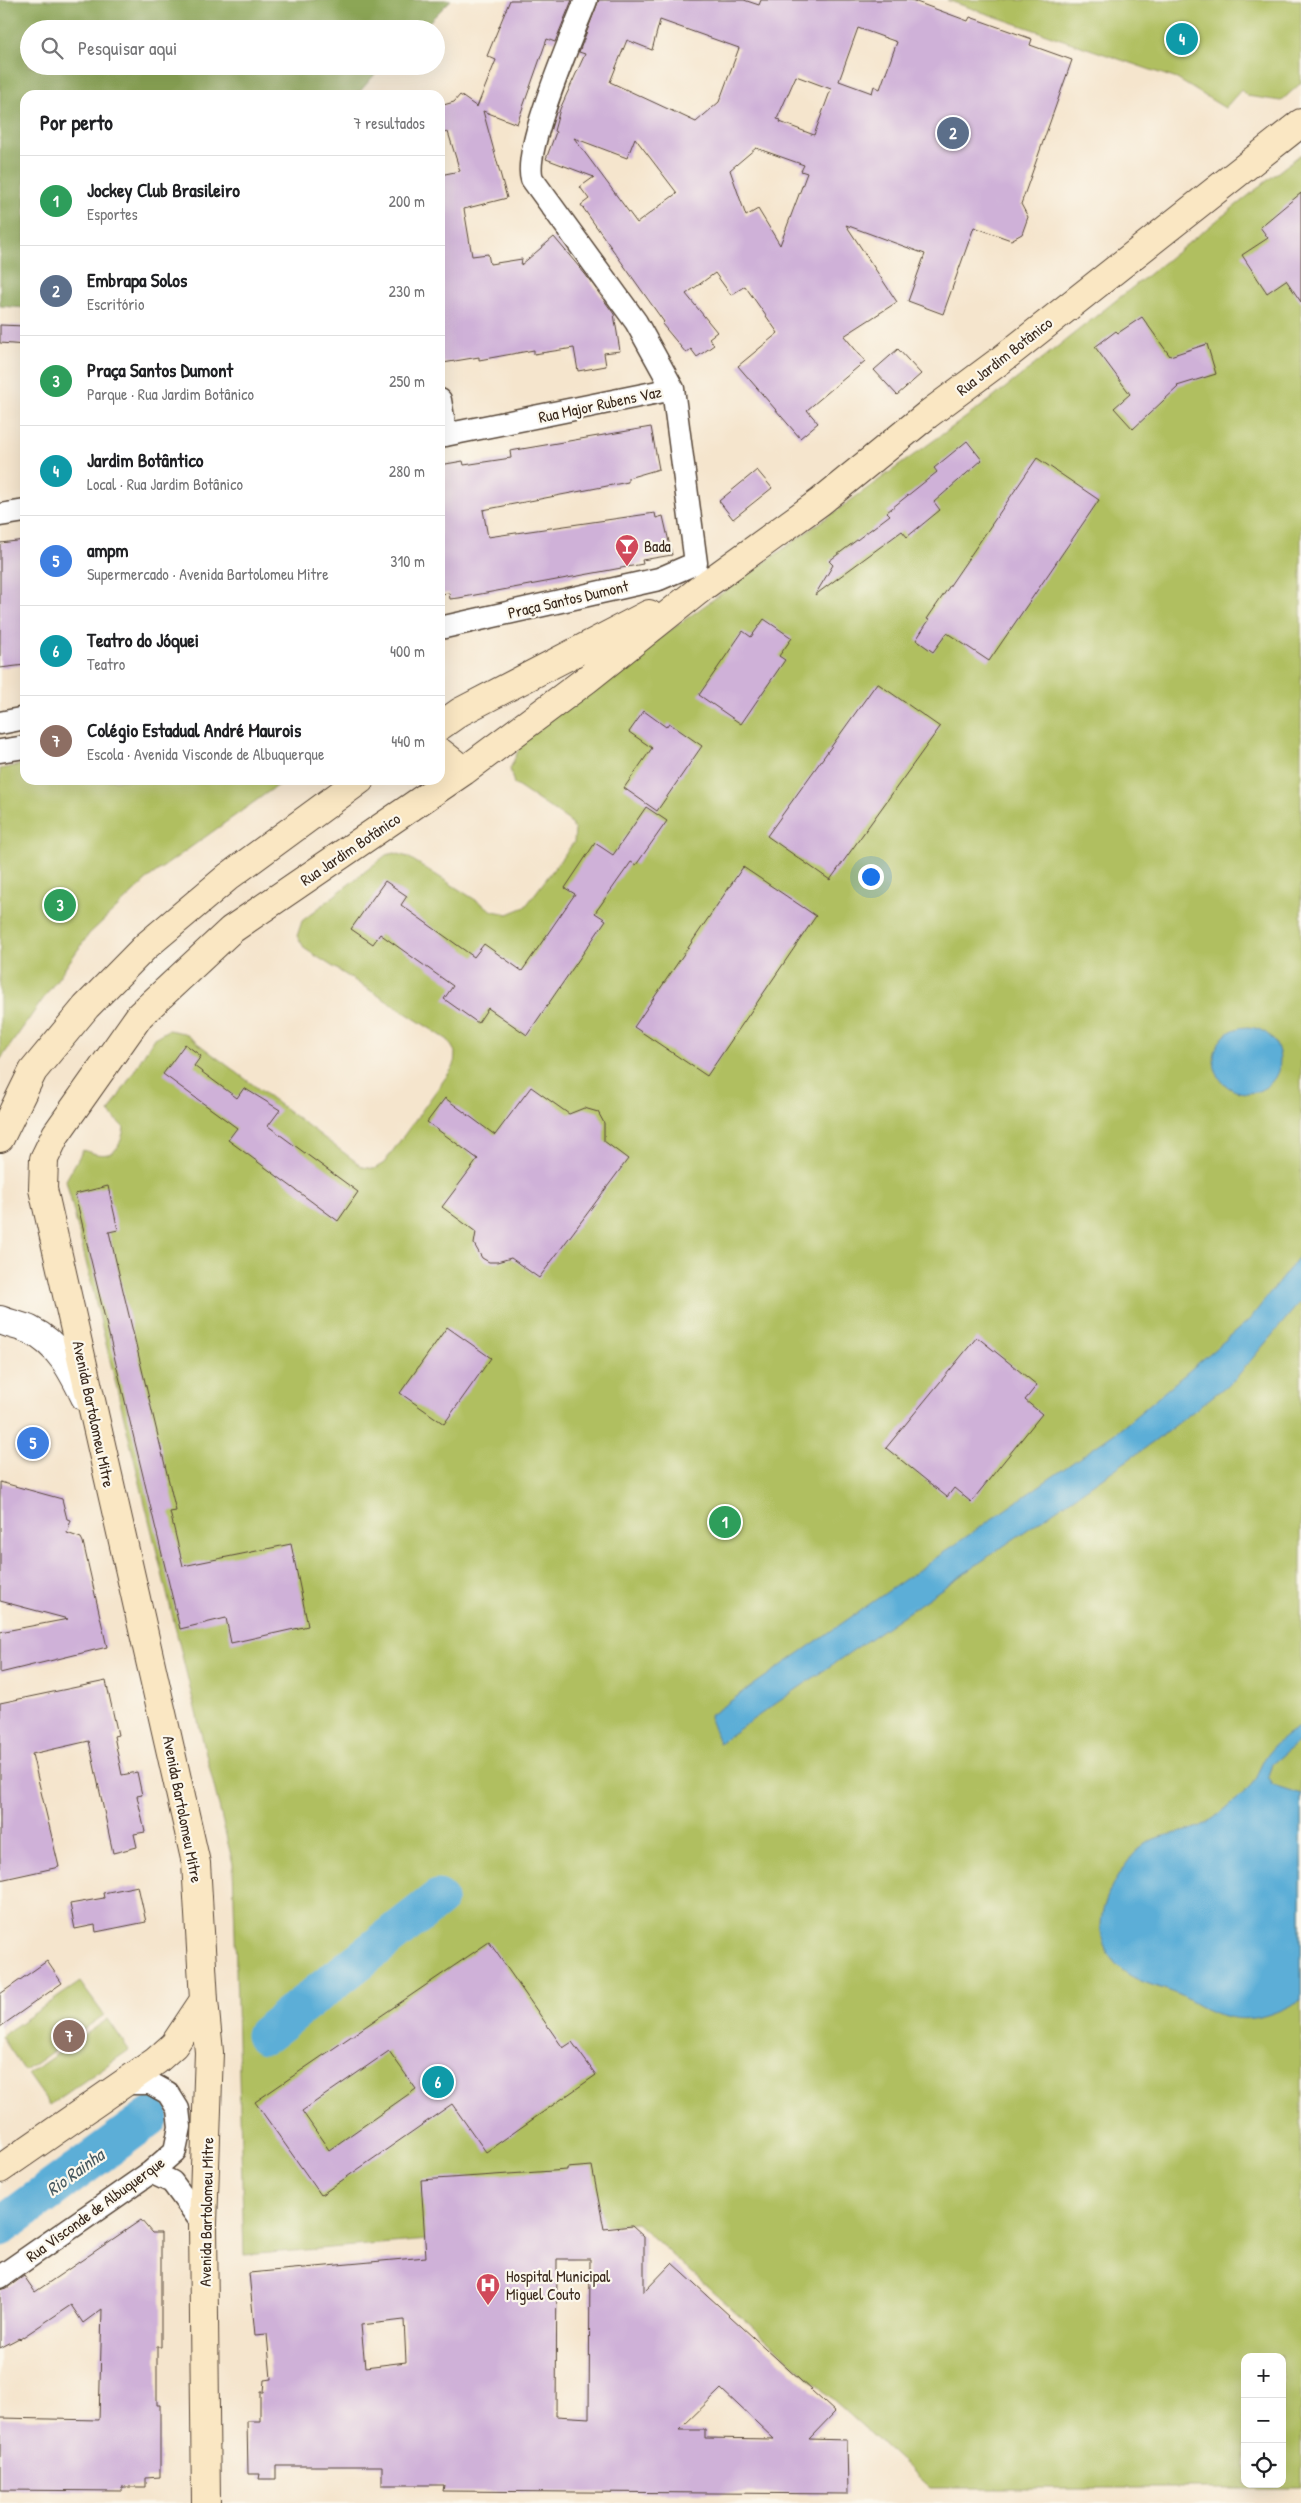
<!DOCTYPE html>
<html lang="pt">
<meta charset="utf-8">
<style>
:root{--surface:#fff;--page:#f6f6f6;--text:#202124;--muted:#757577;--line:#e0e0e0;--accent:#2563eb}
body{margin:0;font-family:"Patrick Hand",sans-serif;background:var(--page);color:var(--text)}
.controls{position:absolute;right:15px;bottom:15px;display:grid;overflow:hidden;border-radius:10px;box-shadow:0 5px 20px #0002}
.controls button{width:45px;height:45px;display:grid;place-items:center;padding:0;border:0;border-bottom:1px solid var(--line);background:var(--surface);color:var(--text);font:25px sans-serif}
.you{position:absolute;left:870px;top:876px;width:18px;height:18px;margin:-12px;border:4px solid #fff;border-radius:50%;background:#1a73e8;box-shadow:0 0 0 8px #1a73e833}
.badge{display:grid;place-items:center;width:32px;height:32px;border-radius:50%;background:var(--accent);color:#fff;font-size:16px;font-weight:700}
.pin{position:absolute;translate:-50% -50%;border:2px solid #fff;box-shadow:0 1px 5px #0006}
.list{margin:0;padding:0;list-style:none}
h2{display:flex;justify-content:space-between;align-items:center;height:65px;margin:0;padding:0 20px;font-size:21px}
h2 small{font-size:16px;font-weight:400;color:var(--muted)}
.list li{display:grid;grid-template-columns:32px 1fr auto;gap:15px;align-items:center;box-sizing:border-box;height:90px;padding:0 20px;border-top:1px solid var(--line)}
.list b{display:block;font-size:19px;white-space:nowrap}
.list p{margin:0;font-size:16px;white-space:nowrap;color:var(--muted)}
.list em{font-size:16px;font-style:normal;color:var(--muted)}
.icon{flex:none;width:28px;height:28px;fill:none;stroke:currentColor;stroke-width:2;stroke-linecap:round;stroke-linejoin:round}
.map{position:relative;flex:none;width:1301px;height:2503px;overflow:hidden}
.search{position:absolute;background:var(--surface);box-shadow:0 5px 20px #0002;left:20px;top:20px;width:425px;height:55px;display:flex;align-items:center;gap:12px;box-sizing:border-box;padding:0 18px;border-radius:28px;color:var(--muted);font-size:19px}
.panel{position:absolute;background:var(--surface);box-shadow:0 5px 20px #0002;left:20px;top:90px;width:425px;height:695px;border-radius:15px}
.map>svg:first-child{display:block}
.green{fill:#b0bf61;stroke:#767440;fill-rule:evenodd}
.forest{fill:#8ca657;stroke:#64683a}
.water{fill:#5baed7;stroke:#4b6c7a}
.lines{fill:none;stroke-linecap:round;stroke-linejoin:round}
.river{stroke:#5baed7;stroke-width:39}
.building{fill:#cfb1d8;fill-rule:evenodd}
.minor-casing{stroke:#574638;stroke-width:25}
.tertiary-casing{stroke:#574638;stroke-width:30}
.secondary-casing{stroke:#574638;stroke-width:30}
.minor{stroke:#fff;stroke-width:22}
.tertiary{stroke:#fff;stroke-width:28}
.secondary{stroke:#fae7c3;stroke-width:28}
.labels{text-anchor:middle;dominant-baseline:central;stroke-width:4.5;stroke-linejoin:round;paint-order:stroke}
.street-label{font-size:16px;fill:#3b2a1e;stroke:#fbf7ec}
.poi-label{font-size:16px;fill:#3b2a1e;stroke:#fbf7ec;text-anchor:start}
.water-label{font-size:18px;font-style:italic;fill:#46585f;stroke:#fbf7ec}
</style>
<div class="map">
<svg width="1301" height="2503" viewBox="0 0 1301 2503">
<rect width="100%" height="100%" fill="#fbf7ec"/>
<filter id="ink" filterUnits="userSpaceOnUse"><feTurbulence type="fractalNoise" baseFrequency=".02" numOctaves="2"/><feDisplacementMap in="SourceGraphic" scale="10" xChannelSelector="R" yChannelSelector="G"/><feConvolveMatrix kernelMatrix="1 2 1 2 8 2 1 2 1" color-interpolation-filters="sRGB"/></filter>
<filter id="wash" filterUnits="userSpaceOnUse"><feTurbulence type="fractalNoise" baseFrequency=".0096" numOctaves="4" result="noise"/><feDisplacementMap in="SourceGraphic" scale="20" xChannelSelector="R" yChannelSelector="G"/><feGaussianBlur stdDeviation="1.12" result="paint"/><feColorMatrix in="noise" values="0 0 0 0 0 0 0 0 0 0 0 0 0 0 0 0 0 1.4 0 .05"/><feComposite in="paint" operator="in"/></filter>
<g filter="url(#wash)">
<rect width="100%" height="100%" fill="#f5e5cd"/>
<path class="green" d="M947,0h354v83l-20,18 -34,-5 -6,-6 -16,18 -48,-29z
M1301,154v2334h-370l-294,-265 -393,32 -11,-391 -167,-684 17,-30c25,9 36,6 41,-22l-15,-16 45,-74 14,-8 16,3 179,134 11,2 10,-6 70,-97 1,-14 -7,-12 -143,-91 -8,-13 5,-15 84,-66 9,-2 13,4 85,54 15,3 17,-7 49,-65 1,-12 -7,-10 -54,-36 -4,-15 15,-34 465,-335zM1245,2357h37v127h-37z
M25,764v16h260l-133,95 -63,59 -89,126v-291z
M80,1982l24,33 -79,56 -24,-35z
M108,2019l21,31 -79,55 -22,-31z"/>
<path class="forest" d="M0,0h451l-29,29h-393v37h353l-25,29h-332v213l-25,-2z"/>
<path class="water" d="M1214 1060a33 33 0 1 1 66 0a33 33 0 1 1-66 0Z
M1301,1254v47l-66,78 -81,63 -435,301 -10,-27 409,-285 131,-111z
M1301,1726v14l-29,24 -4,13 5,8 28,9v206c-35,19 -59,26 -96,9 -10,-5 -20,-12 -30,-16 -18,-7 -40,-11 -55,-25 -37,-33 -13,-82 14,-114 21,-25 46,-16 71,-30 13,-8 24,-19 36,-28 13,-10 16,-24 24,-38 8,-13 23,-26 36,-32z"/>
<g class="lines">
<path class="river" d="M265,2035l173,-136
M0,2227l150,-110"/>
</g>
<g id="blocks">
<path class="building" d="M510,0h62l-17,42 -8,-3 -30,85 -34,-13 24,87 -43,11 8,47 16,-2 2,10 32,-5 -1,6 33,-28 31,37 29,40 6,37 -16,2 2,13 -28,5 -4,-23 -40,6v-4l-55,10v-3l-36,6 -3,-16v-57l3,-1 -3,-18v-96l20,-4 -12,-39 -8,2v-28l14,-4 6,-7 17,12 19,-47 -9,-4z
M599,0h145l15,5 2,-5h150l57,21 2,-4 62,22 -2,6 42,15 -51,144 7,13 -6,17 -11,6 -37,-13 -31,87 -35,-13 17,-47 -79,-29 51,77 -53,34 21,25 -58,49 11,13 -18,15 -62,-72 40,-33 -33,-47 -14,9 -16,-22 -29,21 31,38 -8,6 5,7 -17,12 -6,-8 -5,4 -24,-29 2,-2 -83,-117 8,-6 -9,-12 14,-10 -48,-18 10,-27 -2,-1 6,-22 25,-55 -6,-2zM660,20l79,28 -20,54 -23,20 -86,-40 17,-42 25,10zM858,28l39,14 -17,47 -6,-3 -2,7 -33,-12zM796,76l35,13 -17,46 -34,-13 1,-2 -4,-1zM574,138l53,20 8,-20 42,55 -40,30zM756,148l48,17 -3,6 6,2 -27,72 -22,-36 -12,7 -16,-46z
M1301,193v109l-15,-22 -19,13 -25,-38 26,-17 -8,-11z
M1142,317l28,39 37,-12 9,30 -39,12 1,1 -45,42 -19,-21 16,-14 -35,-47 21,-16 2,2z
M0,325l25,1v19l-25,-2z
M898,349l23,25 -24,21 -23,-25z
M651,427l8,42 -31,9v4l-145,28 5,27 167,-24 1,5 7,-2 9,39 -30,5 1,4 -184,34 -9,1 -1,-6 -9,1v-129l23,-4 1,4 47,-7 -1,-7z
M967,441l15,19 -48,42 6,8 -33,27 -5,-6 -87,64 18,-30 -4,-4 61,-46 -3,-3 50,-40 -3,-4z
M1037,458l62,42 -110,161 -42,-28 -14,19 -17,-12 13,-20 -2,-1z
M757,470l15,18 -39,31 -14,-18z
M25,540v125l-25,3v-125z
M764,619l28,19 -13,18 6,4 -44,64 -42,-29 44,-64 8,6z
M877,683l63,44 -110,153 -63,-44z
M644,711l22,16 3,-4 33,23 -45,65 -33,-23 28,-40 -23,-16z
M646,807l21,14 -31,44 -5,-3 -36,51 11,7 -79,115 -39,-27 -10,15 -34,-24 9,-13 -73,-52 -7,10 -22,-15 34,-48 22,15 -6,9 73,52 10,-13 38,27 53,-77 -10,-6 30,-45 18,12z
M743,867l73,49 -109,160 -73,-49z
M185,1044l16,12 -7,10 43,32 7,-10 36,22 -12,16 90,66 -20,29 -110,-81 9,-12 -74,-54z
M531,1087l38,27 15,-6 14,4 6,11v18l24,18 -89,119 -28,-20 -14,4h-8l-7,-4 -8,-14 2,-12 -34,-25 36,-48 -51,-37 18,-24 50,37z
M108,1186l10,44 -9,2 67,279 -6,1 13,54 108,-22 17,82 -77,17 -5,-25 -46,11 -105,-435z
M447,1327l44,31 -47,66 -44,-31z
M977,1337l60,48 -12,15 17,14 -71,88 -17,-14 -7,9 -61,-49z
M0,1482l62,17 5,20 4,1 -4,13 14,5 2,4 24,105 -107,26v-41l68,-13 -68,-18z
M106,1681l12,54 -4,1 8,39 15,-3 5,23 -5,1 8,36 -11,2 3,13 -24,6 -24,-112 -57,13 27,113 -59,13v-177z
M138,1886l8,36 -50,10 -1,-7 -20,4 -5,-25 34,-6 -1,-5z
M489,1942l74,106 9,-6 24,33 -110,77 -34,-48 -131,91 -66,-93zM389,2051l27,38 -87,61 -27,-39z
M47,1961l15,22 -62,44v-33z
M592,2166l12,63 28,-3 12,11v55l28,-29 163,149 -26,27 38,1 1,54 -405,-3 1,-6h-62v-19h-106v13h-17l1,-5h-12l-1,-53h13v-29h3l1,-12 7,-1 -4,-45 -12,1 -6,-62 177,-16 -5,-77 146,-10v-2zM557,2259h33l-1,159 -33,-2zM404,2320l2,42 -41,5 -4,-42zM721,2389l53,50 -69,-1v-8h-26z
M141,2220l11,13h9v114h-4v58h3v72l-14,1v9h-24v4l-122,-1v-72l99,2 3,-111 -19,14 -12,-18 -51,34 -1,-1 -19,10v-58l7,-2 17,-12 11,16z"/>
</g>
</g>
<g filter="url(#ink)">
<use href="#blocks" fill-opacity="0" stroke="#574638" stroke-width="1"/>
<g class="lines">
<g class="minor-casing">
<path id="minor" d="M586,0c-13,34 -64,150 -54,179l104,143 37,67
M440,400l6,35
M440,436l233,-47 23,174 -37,16 -219,49
M0,515l25,-4
M0,723l25,-5
M0,751l25,-4
M151,2172l21,10 31,42
M0,2277l151,-105 24,-21 5,-24 -2,-18 -10,-16 -18,-10h-25"/>
</g>
<g class="tertiary-casing">
<path id="tertiary" d="M0,1320c10,4 21,6 30,10 29,14 42,40 55,67"/>
</g>
<g class="secondary-casing">
<path id="secondary" d="M440,726l20,-14 189,-98
M440,752l24,19
M0,1138l33,-67 53,-64 60,-61 83,-70 131,-96
M0,2169l156,-108 18,-16 30,-45
M206,2503l-3,-279 6,-172 -5,-52 -8,-137 -153,-674 1,-30 12,-25 84,-119 91,-85 233,-159 122,-91 118,-94 116,-84 107,-87 74,-55 300,-237"/>
</g>
<use href="#minor" class="minor"/>
<use href="#tertiary" class="tertiary"/>
<use href="#secondary" class="secondary"/>
</g>
</g>
<defs>
<g id="bar-pin" transform="scale(1.25)"><path d="M0 17L-7.5 6A9.5 9.5 0 1 1 7.5 6Z" fill="#d1495b" stroke="#fbf7ec"/><path d="M-6-5H6L.8 .8V4.5H3.5V6h-7V4.5H-.8V.8Z" fill="#fff"/></g>
<g id="hospital-pin" transform="scale(1.25)"><path d="M0 17L-7.5 6A9.5 9.5 0 1 1 7.5 6Z" fill="#d1495b" stroke="#fbf7ec"/><path d="M-5-5h3v3.5h4V-5h3V5h-3V1.5h-4V5h-3Z" fill="#fff"/></g>
</defs>
<g fill-rule="evenodd">
<use href="#bar-pin" x="627" y="546"/>
<use href="#hospital-pin" x="488" y="2285"/>
</g>
<g class="labels">
<g class="street-label">
<text transform="translate(1004 356) rotate(-38)">Rua Jardim Botânico</text>
<text transform="translate(600 404) rotate(-12)">Rua Major Rubens Vaz</text>
<text transform="translate(568 599) rotate(-13)">Praça Santos Dumont</text>
<text transform="translate(350 849) rotate(-34)">Rua Jardim Botânico</text>
<text transform="translate(94 1414) rotate(78)">Avenida Bartolomeu Mitre</text>
<text transform="translate(183 1809) rotate(79)">Avenida Bartolomeu Mitre</text>
<text transform="translate(95 2209) rotate(-36)">Rua Visconde de Albuquerque</text>
<text transform="translate(206 2212) rotate(-89)">Avenida Bartolomeu Mitre</text>
</g>
<g class="poi-label">
<text x="644" y="546">Bada</text>
<text x="506" y="2276">Hospital Municipal<tspan x="506" dy="18">Miguel Couto</tspan></text>
</g>
<g class="water-label">
<text transform="translate(75 2172) rotate(-36)">Rio Rainha</text>
</g>
</g>
</svg>
<div class="controls">
<button>+</button>
<button>−</button>
<button><svg class="icon" aria-label="locate" viewBox="0 0 24 24"><circle cx="12" cy="12" r="6"/><path d="M12 2v4M12 18v4M2 12h4M18 12h4"/></svg></button>
</div>
<div class="you"></div>
<div class="pin badge" style="left:725px;top:1522px;background:#2e9e5b">1</div>
<div class="pin badge" style="left:953px;top:133px;background:#5c6f8a">2</div>
<div class="pin badge" style="left:60px;top:905px;background:#2e9e5b">3</div>
<div class="pin badge" style="left:1182px;top:39px;background:#0f9aa8">4</div>
<div class="pin badge" style="left:33px;top:1443px;background:#3f7fe0">5</div>
<div class="pin badge" style="left:438px;top:2082px;background:#0f9aa8">6</div>
<div class="pin badge" style="left:69px;top:2036px;background:#8d6e63">7</div>
<div class="search"><svg class="icon" aria-label="search" viewBox="0 0 24 24"><circle cx="10" cy="10" r="6"/><path d="M15 15l6 6"/></svg>Pesquisar aqui</div>
<section class="panel">
<h2>Por perto<small>7 resultados</small></h2>
<ul class="list">
<li><span class="badge" style="background:#2e9e5b">1</span><div><b>Jockey Club Brasileiro</b><p>Esportes</p></div><em>200 m</em></li>
<li><span class="badge" style="background:#5c6f8a">2</span><div><b>Embrapa Solos</b><p>Escritório</p></div><em>230 m</em></li>
<li><span class="badge" style="background:#2e9e5b">3</span><div><b>Praça Santos Dumont</b><p>Parque · Rua Jardim Botânico</p></div><em>250 m</em></li>
<li><span class="badge" style="background:#0f9aa8">4</span><div><b>Jardim Botântico</b><p>Local · Rua Jardim Botânico</p></div><em>280 m</em></li>
<li><span class="badge" style="background:#3f7fe0">5</span><div><b>ampm</b><p>Supermercado · Avenida Bartolomeu Mitre</p></div><em>310 m</em></li>
<li><span class="badge" style="background:#0f9aa8">6</span><div><b>Teatro do Jóquei</b><p>Teatro</p></div><em>400 m</em></li>
<li><span class="badge" style="background:#8d6e63">7</span><div><b>Colégio Estadual André Maurois</b><p>Escola · Avenida Visconde de Albuquerque</p></div><em>440 m</em></li>
</ul>
</section>
</div>
